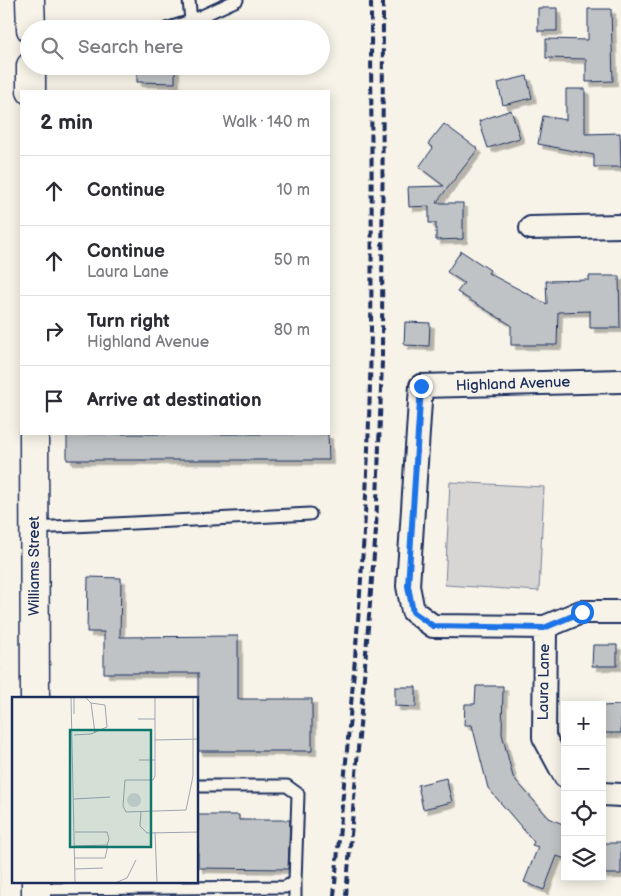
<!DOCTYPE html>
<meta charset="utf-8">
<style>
:root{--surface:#fff;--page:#f7f7f7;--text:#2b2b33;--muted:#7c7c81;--line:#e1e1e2}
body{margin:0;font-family:"Balsamiq Sans",sans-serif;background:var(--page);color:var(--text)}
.controls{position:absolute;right:15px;bottom:15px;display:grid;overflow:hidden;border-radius:0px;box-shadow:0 2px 12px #0003}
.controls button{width:45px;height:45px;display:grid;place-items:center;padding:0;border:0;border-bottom:1px solid var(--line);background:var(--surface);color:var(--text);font:25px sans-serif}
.stop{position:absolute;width:15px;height:15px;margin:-11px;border:4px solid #1a73e8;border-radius:50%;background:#fff}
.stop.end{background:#1a73e8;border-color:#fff;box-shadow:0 1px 5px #0008}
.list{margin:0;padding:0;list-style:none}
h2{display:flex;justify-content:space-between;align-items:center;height:65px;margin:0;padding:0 20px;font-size:21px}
h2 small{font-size:16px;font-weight:400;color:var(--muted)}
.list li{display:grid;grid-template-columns:32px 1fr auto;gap:15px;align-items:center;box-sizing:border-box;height:70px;padding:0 20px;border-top:1px solid var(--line)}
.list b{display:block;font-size:19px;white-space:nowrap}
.list p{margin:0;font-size:16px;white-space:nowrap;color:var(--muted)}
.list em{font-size:16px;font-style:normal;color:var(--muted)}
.icon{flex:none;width:28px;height:28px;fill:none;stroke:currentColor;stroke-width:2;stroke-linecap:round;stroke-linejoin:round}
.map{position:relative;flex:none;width:621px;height:896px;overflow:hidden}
.search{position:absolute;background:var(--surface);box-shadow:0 2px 12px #0003;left:20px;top:20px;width:310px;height:55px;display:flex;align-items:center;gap:12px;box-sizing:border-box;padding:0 18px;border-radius:28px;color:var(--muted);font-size:19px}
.panel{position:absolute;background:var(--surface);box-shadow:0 2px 12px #0003;left:20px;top:90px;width:310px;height:345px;border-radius:0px}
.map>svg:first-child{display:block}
.built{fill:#e6e5de}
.green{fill:#d7d6d4;stroke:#798299}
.building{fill:#c0c3c5;stroke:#1b2f5e;filter:url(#shadow)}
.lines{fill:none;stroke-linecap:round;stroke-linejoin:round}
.lane-casing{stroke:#1b2f5e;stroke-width:15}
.street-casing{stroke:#1b2f5e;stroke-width:26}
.secondary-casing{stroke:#1b2f5e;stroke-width:31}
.lane{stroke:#f7f3e8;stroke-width:11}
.street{stroke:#f7f3e8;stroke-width:22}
.secondary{stroke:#f7f3e8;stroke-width:28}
.rail{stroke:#1b2f5e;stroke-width:4;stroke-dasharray:8 4;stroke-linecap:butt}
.route{stroke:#1a73e8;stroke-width:6}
.labels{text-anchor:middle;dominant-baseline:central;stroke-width:4;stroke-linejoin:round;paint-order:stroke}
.street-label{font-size:15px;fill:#1b2f5e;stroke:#f7f3e8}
.inset-road{fill:none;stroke:#9fa5b1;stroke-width:1}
.view{fill:#0f766e;fill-opacity:0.15;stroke:#0f766e;stroke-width:2.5}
.inset-edge{fill:none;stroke:#1b2f5e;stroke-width:2.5}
</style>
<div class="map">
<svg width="621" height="896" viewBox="0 0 621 896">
<defs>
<filter id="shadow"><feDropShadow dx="4.5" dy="4.5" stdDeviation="0" flood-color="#0004"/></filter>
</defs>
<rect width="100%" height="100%" fill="#f7f3e8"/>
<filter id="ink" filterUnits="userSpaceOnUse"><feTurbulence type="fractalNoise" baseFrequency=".02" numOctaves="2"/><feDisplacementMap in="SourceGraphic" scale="10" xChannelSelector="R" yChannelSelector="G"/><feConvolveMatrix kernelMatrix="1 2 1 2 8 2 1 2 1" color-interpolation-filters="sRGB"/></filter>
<g filter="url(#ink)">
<path class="built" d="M0,528l1,368h-1z"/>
<path class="green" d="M450,482l94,5 -5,104 -94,-6z"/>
<path class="building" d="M538,8h19v23h-19z
M588,9h23l2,72 -27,1v-23l-40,-1v-19l42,1z
M137,66h38v17l-38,-1z
M527,76l5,22 -29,7 -5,-22z
M566,89h19v45l35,-1 1,34h-27v-12l-56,-11 5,-28 23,4z
M511,110l9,28 -32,10 -9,-27z
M444,124l34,25 -42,54h27v36l-27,1v-17h-7v-17l-20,1 -1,-20 36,-1 -25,-19 14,-19 -5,-4z
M461,251l29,19 -2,3 59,31 -1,-23 43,-1v-4h30l1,52h-30v-17l-32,1 -1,33h-46v-20l-54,-33 7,-9 -17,-11z
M405,322l25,1 -1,23 -25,-1z
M67,434h261l1,26h-262z
M88,577l33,1 -1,59 118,-1v63h74v52h-114v-78h-94v-41h-17z
M593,645h24v21h-25z
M476,686h27l-1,48 11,43 36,41 16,7v34l-8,-3 -13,34 -20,-8 14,-35 -6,-2 2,-3 -46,-54 -16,-63h-8l1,-21h10z
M395,687h21v20l-21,-1z
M621,705v28h-19v-27z
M446,778l6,24 -29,7 -5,-24z
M198,815h41v5h51l-2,49 -90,-1z
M602,843h19v31h-19z"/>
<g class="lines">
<g class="lane-casing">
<path id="lane" d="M189,0l2,21
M166,29l25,-8 46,-21
M34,528l276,-14
M36,889l249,-2 10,-5 3,-88 -11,-8h-89
M295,896v-14"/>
</g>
<g class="street-casing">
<path id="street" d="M531,228l90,-2
M621,381l-200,5 -13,200 5,25 20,15 112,1 36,-15h40
M545,627l-1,110 21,39
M602,794l19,1"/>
</g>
<g class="secondary-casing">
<path id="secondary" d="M30,0l1,29
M31,66v25
M34,434l1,264
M36,882v14"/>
</g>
<use href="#lane" class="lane"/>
<use href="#street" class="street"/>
<use href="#secondary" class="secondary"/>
<path class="rail" d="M334,896c12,-141 27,-281 33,-423 7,-157 4,-315 4,-473
M346,896l30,-366 6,-169 1,-361"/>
</g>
</g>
<g class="lines" filter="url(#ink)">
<path class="route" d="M421,386l-13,200 5,26 20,14 111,2 38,-16"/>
</g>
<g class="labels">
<g class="street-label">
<text transform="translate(513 384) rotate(-2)">Highland Avenue</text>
<text transform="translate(34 566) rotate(-90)">Williams Street</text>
<text transform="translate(544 682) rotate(-89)">Laura Lane</text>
</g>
</g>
<g transform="translate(12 697)">
<rect width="186" height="186" fill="#f7f3e8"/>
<path d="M115 103a7 7 0 1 1 14 0a7 7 0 1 1-14 0Z" fill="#d7d6d4"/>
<path class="inset-road" d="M59,0l4,186M62,0v17M143,0v79l-2,4h-28l-2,26 3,6 60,-2 7,-34v-79M79,6l4,30M126,22h17M62,38l17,-1 16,-7 -2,-22 -14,-2 -6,-6M143,43l44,-1M127,63h16M62,102l36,-2M129,115l-1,14 7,7 52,-1M63,135h32l2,7 -2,6 -32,1M143,135l2,51M63,161h30l3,-13M63,172l28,-1M103,186l12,-5 9,-18"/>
<path class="view" d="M58,33h81v117h-81z"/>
<rect width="186" height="186" class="inset-edge"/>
</g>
</svg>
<div class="controls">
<button>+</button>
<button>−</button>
<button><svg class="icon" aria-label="locate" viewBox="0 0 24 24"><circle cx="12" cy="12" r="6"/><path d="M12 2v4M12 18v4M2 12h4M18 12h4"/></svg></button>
<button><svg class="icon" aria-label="layers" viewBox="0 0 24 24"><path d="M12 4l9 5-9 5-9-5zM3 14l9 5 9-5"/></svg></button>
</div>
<div class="stop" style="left:582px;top:612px"></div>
<div class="stop end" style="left:421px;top:386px"></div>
<div class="search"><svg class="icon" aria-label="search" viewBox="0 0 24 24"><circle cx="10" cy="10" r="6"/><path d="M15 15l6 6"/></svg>Search here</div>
<section class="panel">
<h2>2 min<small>Walk · 140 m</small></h2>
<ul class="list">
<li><svg class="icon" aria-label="ahead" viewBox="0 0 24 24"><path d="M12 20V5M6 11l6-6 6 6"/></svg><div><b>Continue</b></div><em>10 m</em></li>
<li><svg class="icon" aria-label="ahead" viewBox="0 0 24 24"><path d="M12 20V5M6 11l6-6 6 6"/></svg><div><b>Continue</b><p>Laura Lane</p></div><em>50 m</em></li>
<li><svg class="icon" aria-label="right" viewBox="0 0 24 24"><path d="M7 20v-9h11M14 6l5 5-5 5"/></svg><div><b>Turn right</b><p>Highland Avenue</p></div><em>80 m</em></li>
<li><svg class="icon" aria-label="arrive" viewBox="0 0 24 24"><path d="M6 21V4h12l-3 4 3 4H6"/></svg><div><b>Arrive at destination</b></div></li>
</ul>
</section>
</div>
